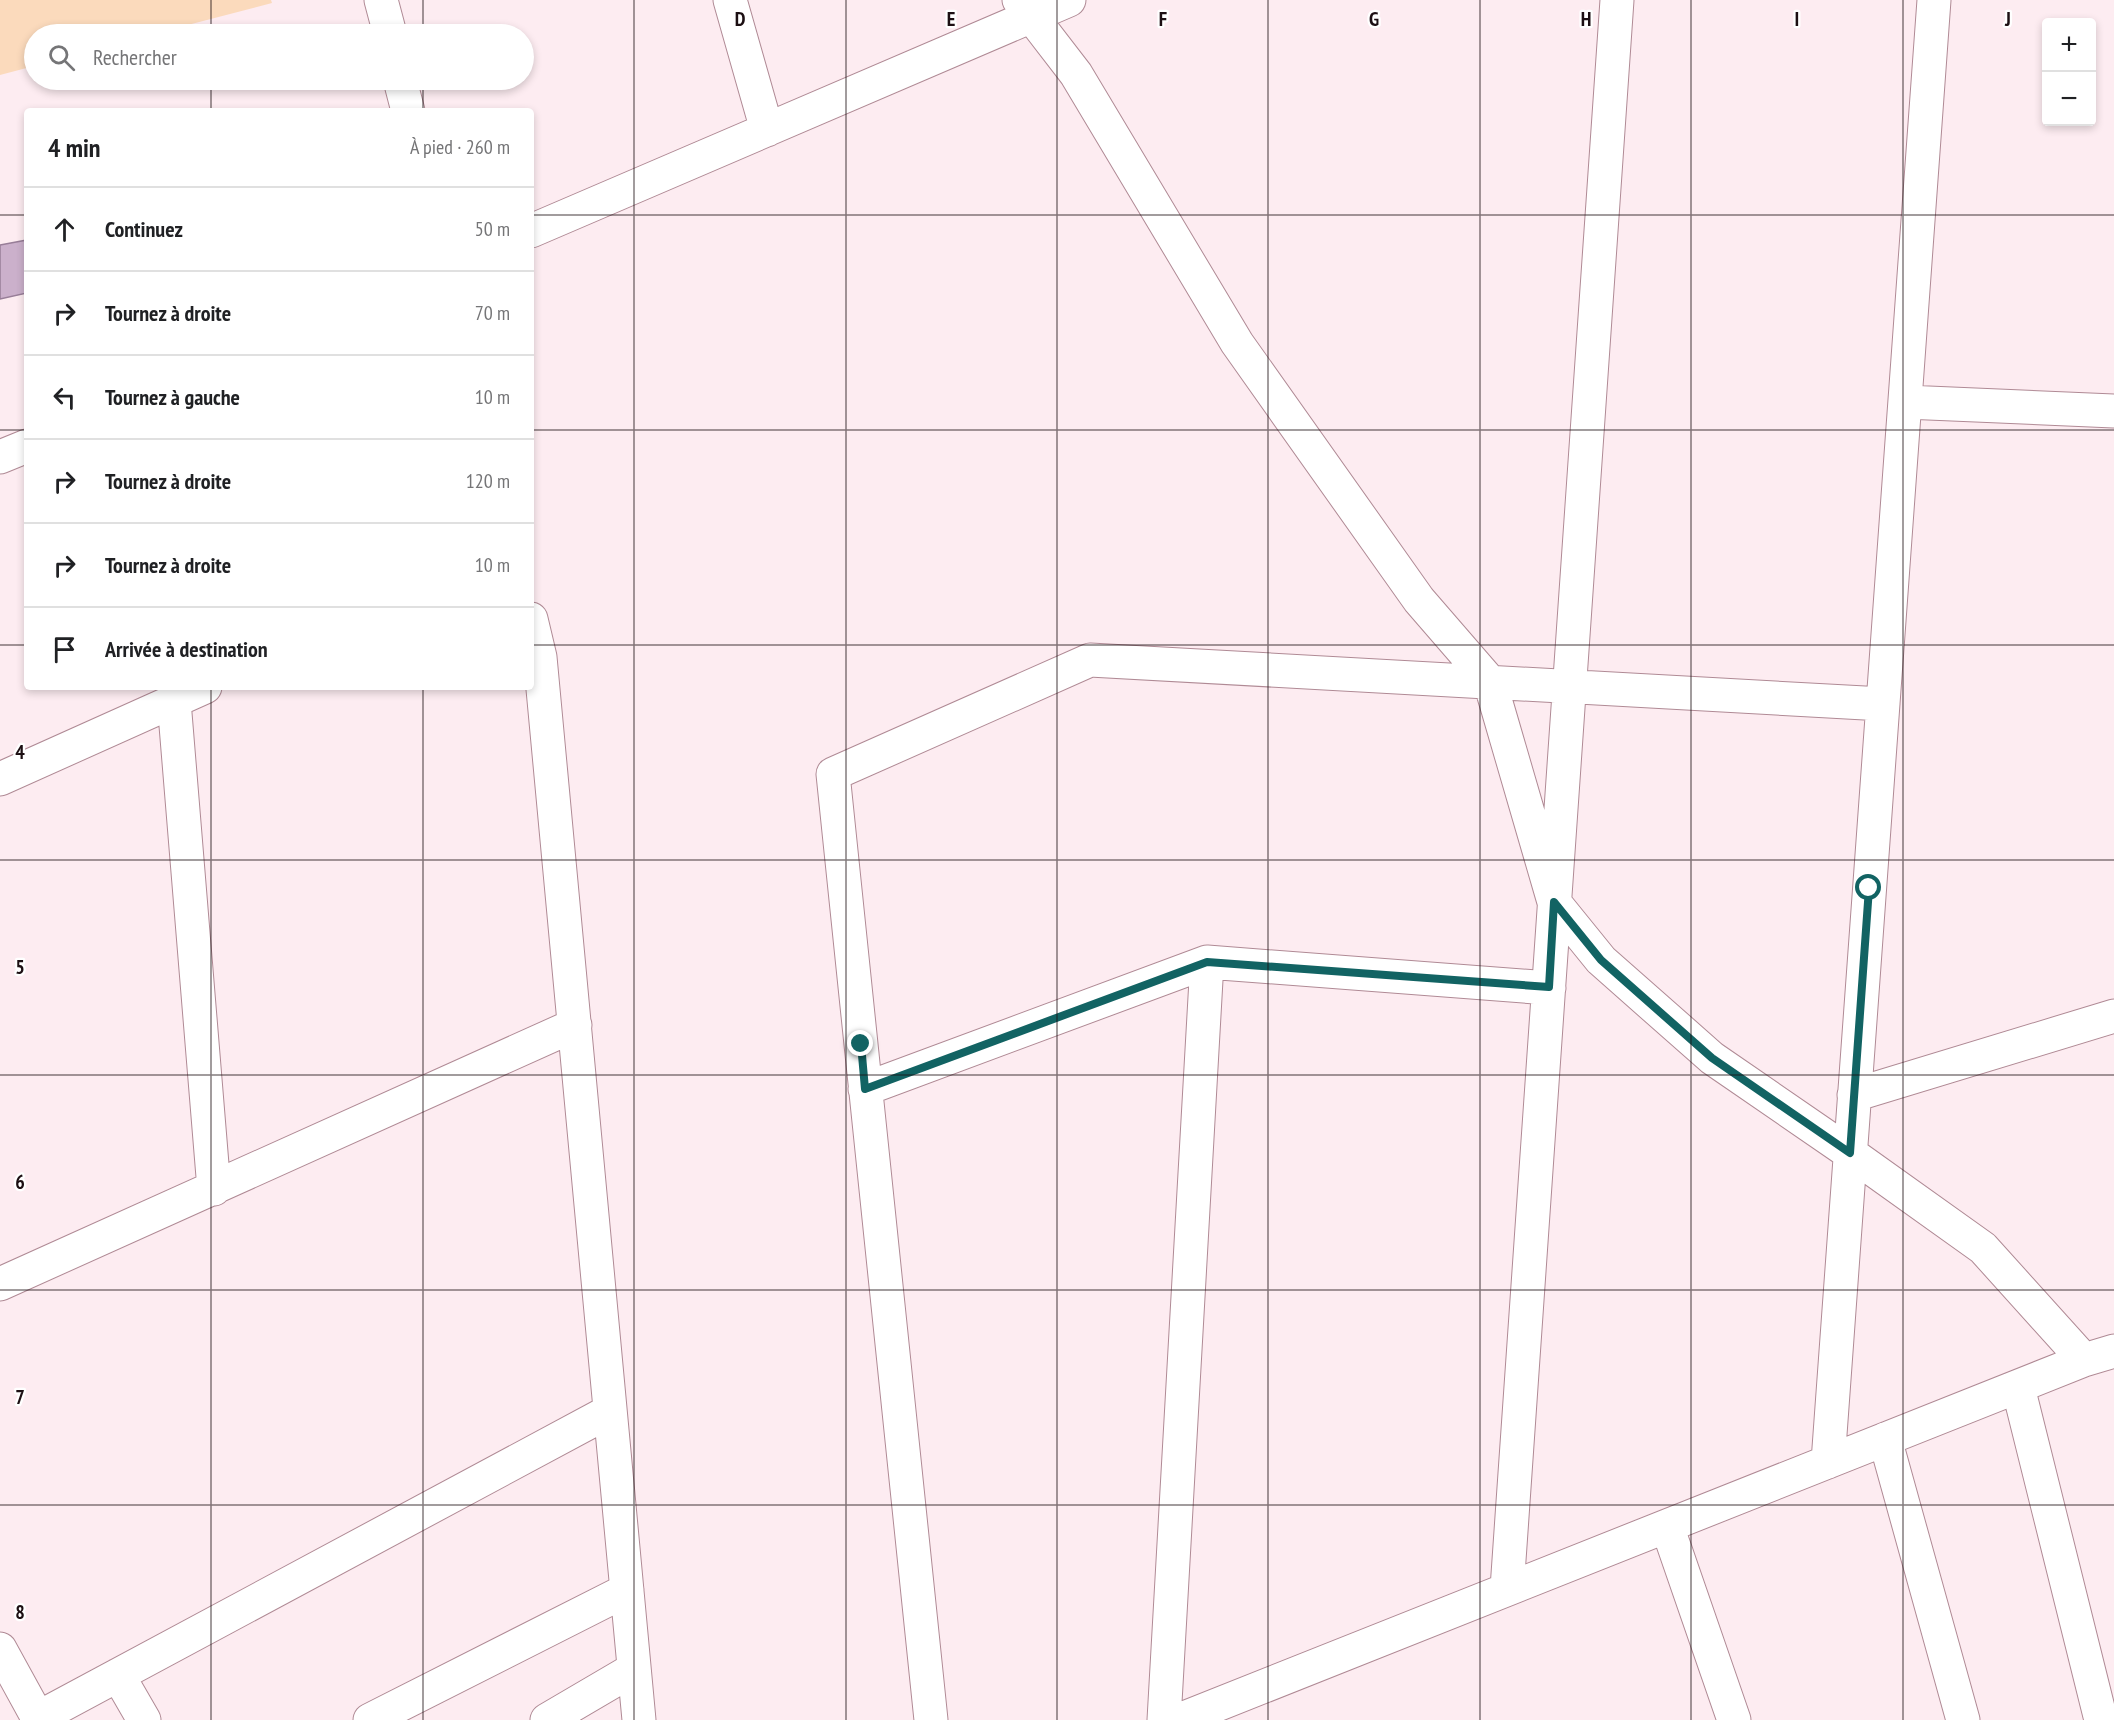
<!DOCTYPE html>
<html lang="fr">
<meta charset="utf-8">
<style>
:root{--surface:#fff;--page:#f6f6f6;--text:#202124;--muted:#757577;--line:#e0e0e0}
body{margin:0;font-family:"PT Sans Narrow",sans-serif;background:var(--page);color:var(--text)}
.controls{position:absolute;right:18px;top:18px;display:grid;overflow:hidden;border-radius:6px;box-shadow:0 3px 9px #0003}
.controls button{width:54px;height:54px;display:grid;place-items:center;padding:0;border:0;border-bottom:2px solid var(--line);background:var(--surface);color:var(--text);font:30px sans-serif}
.stop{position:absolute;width:18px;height:18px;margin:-14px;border:4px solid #126363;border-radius:50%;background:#fff}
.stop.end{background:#126363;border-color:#fff;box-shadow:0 2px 6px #0008}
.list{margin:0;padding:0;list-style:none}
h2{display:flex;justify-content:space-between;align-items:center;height:78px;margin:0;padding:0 24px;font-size:26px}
h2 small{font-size:20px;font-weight:400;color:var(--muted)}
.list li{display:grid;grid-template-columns:39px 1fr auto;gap:18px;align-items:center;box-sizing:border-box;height:84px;padding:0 24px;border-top:2px solid var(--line)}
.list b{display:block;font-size:22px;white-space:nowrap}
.list em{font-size:20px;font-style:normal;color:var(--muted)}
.icon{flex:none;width:33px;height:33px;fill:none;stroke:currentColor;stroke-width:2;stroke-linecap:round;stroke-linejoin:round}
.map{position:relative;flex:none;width:2114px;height:1720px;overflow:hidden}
.search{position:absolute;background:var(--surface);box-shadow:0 3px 9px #0003;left:24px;top:24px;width:510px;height:66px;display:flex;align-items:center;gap:15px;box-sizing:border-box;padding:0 21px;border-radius:33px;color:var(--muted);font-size:22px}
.panel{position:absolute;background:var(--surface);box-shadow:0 3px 9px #0003;left:24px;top:108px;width:510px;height:582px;border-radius:6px}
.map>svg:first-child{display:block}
.green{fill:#fbdabc}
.building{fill:#cbb0cb;stroke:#987e98;stroke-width:1.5}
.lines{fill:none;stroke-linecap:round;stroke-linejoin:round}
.minor-casing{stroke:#b08a95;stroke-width:35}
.minor{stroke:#fff;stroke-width:33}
.route{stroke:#126363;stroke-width:8}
.grid{fill:none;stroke:#1c0f13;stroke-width:1.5;stroke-opacity:0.55}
.grid-label{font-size:20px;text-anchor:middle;font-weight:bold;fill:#1c0f13;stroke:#fff;stroke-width:4.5;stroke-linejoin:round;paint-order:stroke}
</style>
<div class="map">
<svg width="2114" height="1720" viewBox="0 0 2114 1720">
<rect width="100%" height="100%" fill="#fdecf1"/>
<path class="green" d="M0,0h271l1,3 -119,31h-119v32l-34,9z"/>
<path class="building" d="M27,240v53l-27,6v-54z"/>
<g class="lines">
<g class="minor-casing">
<path id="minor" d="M381,0l9,34
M730,0l37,130
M1019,0l57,74 161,269 182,257 71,82 64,220 47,58 111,98 138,95 133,95 101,112
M400,80l8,31
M531,231l538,-231
M1905,402l209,9
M0,457l27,-11
M531,619l9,38 99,1063
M174,701l40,488
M0,779l205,-92
M865,1089l342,-127 342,26
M1854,1095l260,-79
M0,1284l575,-259
M2018,1387l83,333
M1885,1439l78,281
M1828,1462l106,-1462
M1667,1526l67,194
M1507,1589l110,-1589
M0,1649l39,71
M118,1675l26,45
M38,1718l572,-307
M370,1720l257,-130
M547,1720l87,-51
M931,1720l-98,-946 257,-114 793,44
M1164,1720l43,-758
M1179,1720l905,-360 30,-9"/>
</g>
<use href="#minor" class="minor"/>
</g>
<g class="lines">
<path class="route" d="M861,1044l4,45 342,-127 342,25 5,-85 47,58 111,98 138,95 19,-265"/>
</g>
<path class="grid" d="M211,0v34M423,0v34M634,0v1720M846,0v1720M1057,0v1720M1268,0v1720M1480,0v1720M1691,0v1720M1903,0v1720M211,80v31M423,80v31M0,215h27M531,215h1583M0,430h27M531,430h1583M0,645h27M531,645h1583M211,687v1033M423,687v1033M0,860h2114M0,1075h2114M0,1290h2114M0,1505h2114"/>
<g class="grid-label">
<text x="740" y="26">D</text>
<text x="951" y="26">E</text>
<text x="1163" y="26">F</text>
<text x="1374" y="26">G</text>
<text x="1586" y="26">H</text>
<text x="1797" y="26">I</text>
<text x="2008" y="26">J</text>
<text x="20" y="759">4</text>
<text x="20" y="974">5</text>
<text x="20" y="1189">6</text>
<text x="20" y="1404">7</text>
<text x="20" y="1619">8</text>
</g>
</svg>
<div class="controls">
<button>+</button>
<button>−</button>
</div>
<div class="stop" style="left:1869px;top:888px"></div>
<div class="stop end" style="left:861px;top:1044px"></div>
<div class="search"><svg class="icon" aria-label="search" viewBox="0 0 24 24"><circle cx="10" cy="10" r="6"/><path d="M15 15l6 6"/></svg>Rechercher</div>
<section class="panel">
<h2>4 min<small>À pied · 260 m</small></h2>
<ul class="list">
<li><svg class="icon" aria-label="ahead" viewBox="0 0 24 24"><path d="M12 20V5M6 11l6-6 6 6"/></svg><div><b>Continuez</b></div><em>50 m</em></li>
<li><svg class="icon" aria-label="right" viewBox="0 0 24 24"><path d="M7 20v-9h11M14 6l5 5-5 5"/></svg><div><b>Tournez à droite</b></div><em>70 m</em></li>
<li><svg class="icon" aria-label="left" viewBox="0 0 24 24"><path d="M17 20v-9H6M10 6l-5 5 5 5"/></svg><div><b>Tournez à gauche</b></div><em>10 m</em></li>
<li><svg class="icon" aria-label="right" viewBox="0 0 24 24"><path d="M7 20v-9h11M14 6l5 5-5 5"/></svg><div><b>Tournez à droite</b></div><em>120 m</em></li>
<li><svg class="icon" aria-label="right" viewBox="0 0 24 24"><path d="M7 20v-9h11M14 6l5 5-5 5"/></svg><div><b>Tournez à droite</b></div><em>10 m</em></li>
<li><svg class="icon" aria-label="arrive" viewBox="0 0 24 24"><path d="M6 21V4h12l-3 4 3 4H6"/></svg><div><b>Arrivée à destination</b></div></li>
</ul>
</section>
</div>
